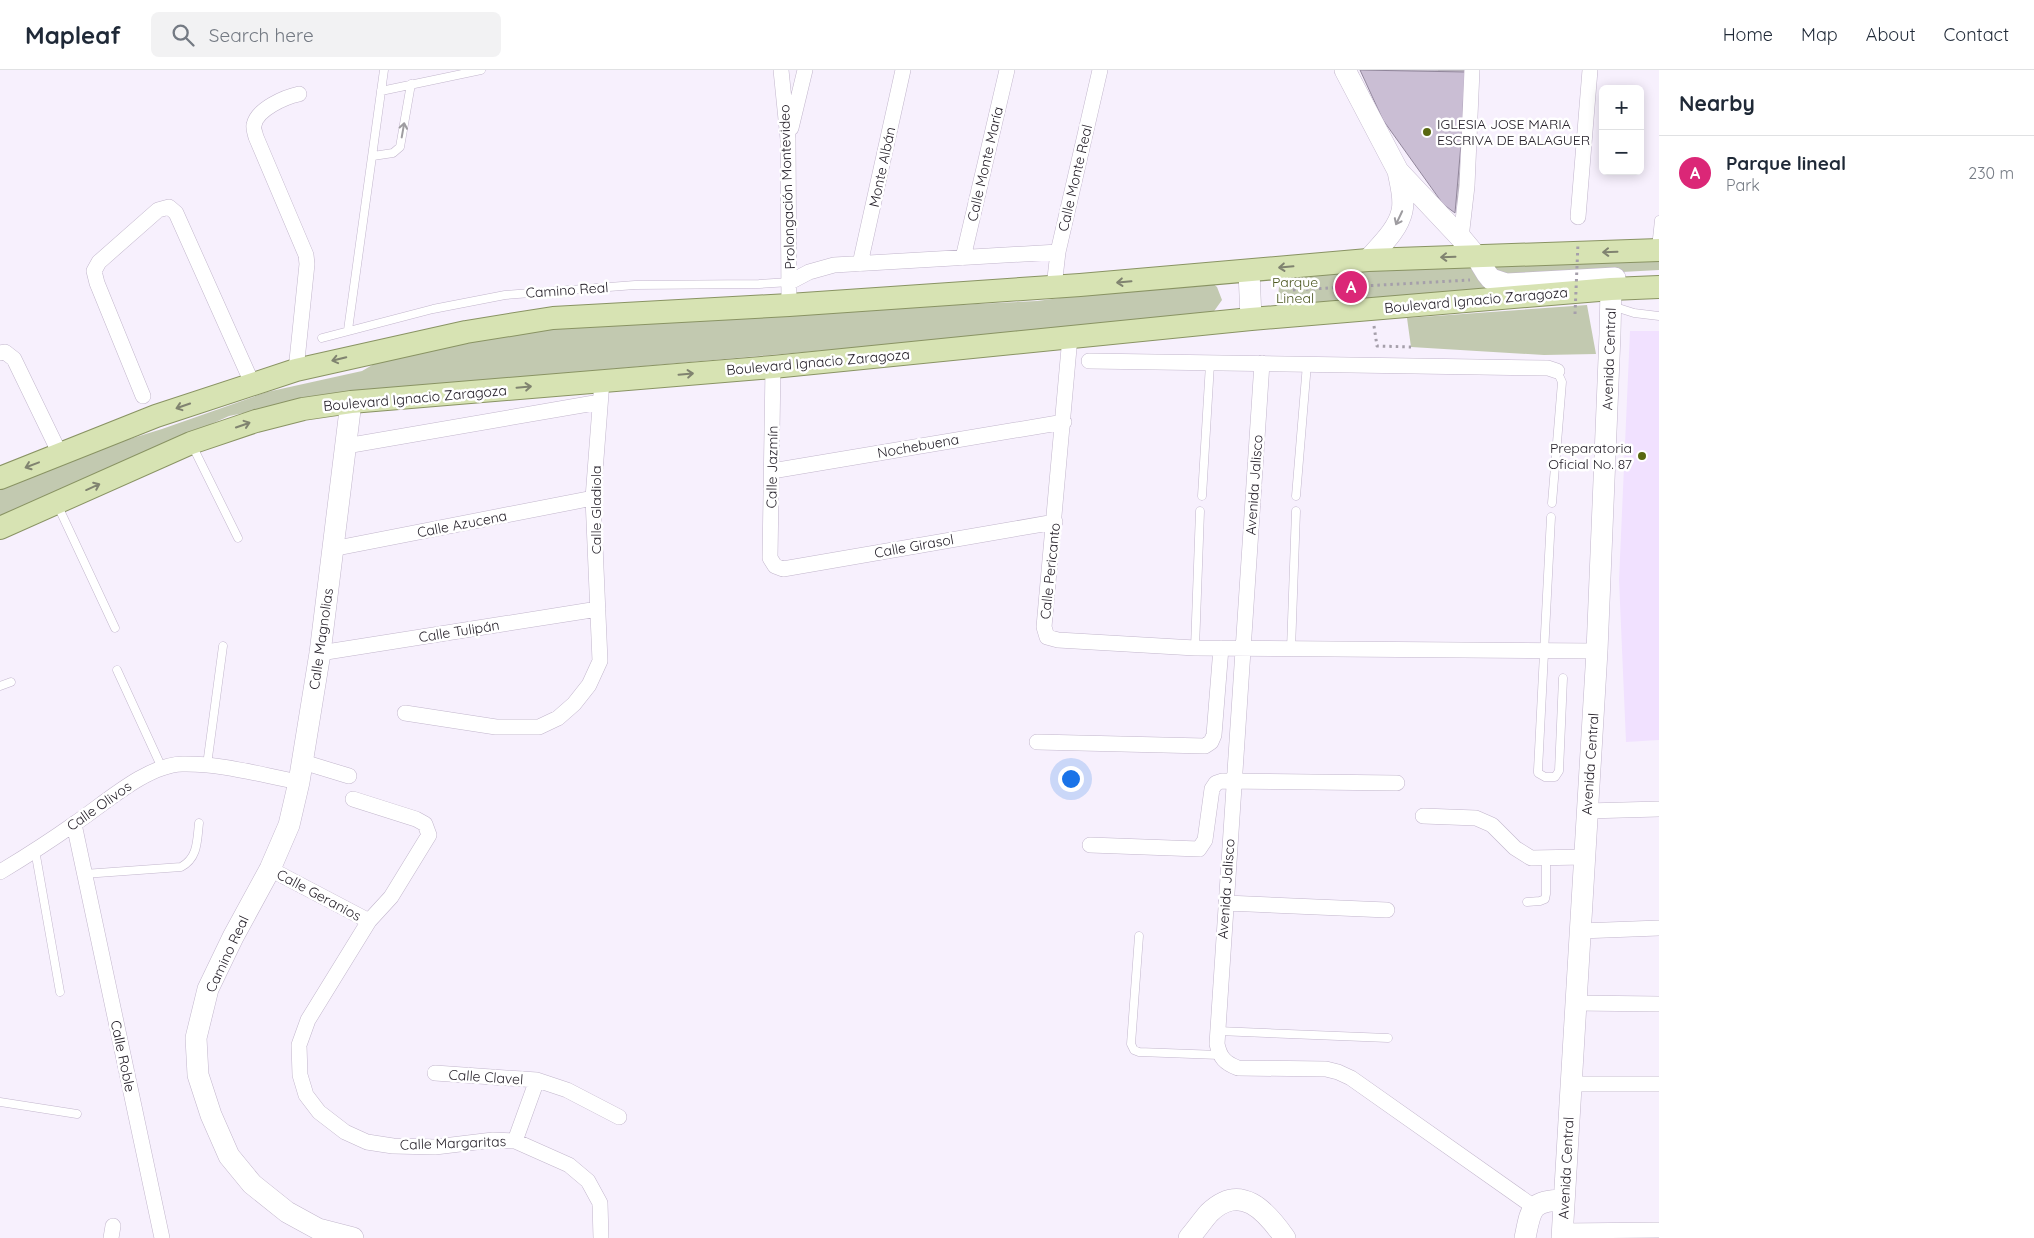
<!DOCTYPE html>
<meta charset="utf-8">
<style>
:root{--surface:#fff;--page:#f2f2f3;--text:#1f2937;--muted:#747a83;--line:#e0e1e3;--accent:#db2777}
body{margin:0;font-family:Quicksand,sans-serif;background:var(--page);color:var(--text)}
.controls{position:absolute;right:15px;top:15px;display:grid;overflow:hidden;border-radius:8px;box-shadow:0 2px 12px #0003}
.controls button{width:45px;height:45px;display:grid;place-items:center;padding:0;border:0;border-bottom:1px solid var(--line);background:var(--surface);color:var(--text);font:25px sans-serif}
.you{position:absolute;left:1070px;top:708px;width:18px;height:18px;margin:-12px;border:4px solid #fff;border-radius:50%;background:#1a73e8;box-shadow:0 0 0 8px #1a73e833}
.badge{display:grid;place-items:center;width:32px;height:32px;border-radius:50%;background:var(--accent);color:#fff;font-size:16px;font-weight:700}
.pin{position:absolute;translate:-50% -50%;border:2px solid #fff;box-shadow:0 1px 5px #0006}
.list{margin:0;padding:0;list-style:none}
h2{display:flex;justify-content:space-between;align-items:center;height:65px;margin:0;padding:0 20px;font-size:21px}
h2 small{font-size:16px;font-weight:400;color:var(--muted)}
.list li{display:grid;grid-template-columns:32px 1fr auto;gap:15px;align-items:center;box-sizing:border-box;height:75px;padding:0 20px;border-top:1px solid var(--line)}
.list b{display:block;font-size:19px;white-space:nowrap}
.list p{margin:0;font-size:16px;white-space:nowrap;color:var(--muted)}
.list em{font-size:16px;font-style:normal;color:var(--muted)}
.icon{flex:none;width:28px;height:28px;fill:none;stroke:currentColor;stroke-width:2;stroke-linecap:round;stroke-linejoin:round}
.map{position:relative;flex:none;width:1659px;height:1168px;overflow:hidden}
header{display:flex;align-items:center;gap:30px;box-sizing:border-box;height:70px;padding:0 25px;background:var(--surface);border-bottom:1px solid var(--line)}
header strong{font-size:24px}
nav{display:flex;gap:28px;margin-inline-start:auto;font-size:18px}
.search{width:350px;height:45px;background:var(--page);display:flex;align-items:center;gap:12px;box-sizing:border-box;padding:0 18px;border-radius:8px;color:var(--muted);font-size:19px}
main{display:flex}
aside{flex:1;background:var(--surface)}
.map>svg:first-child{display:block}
.built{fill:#f1e1ff}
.green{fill:#c2c9b0}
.building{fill:#cabed4;stroke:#91869b;filter:url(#shadow)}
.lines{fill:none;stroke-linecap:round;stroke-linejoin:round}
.lane-casing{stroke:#c2b6cc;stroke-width:9}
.street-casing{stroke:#c2b6cc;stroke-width:16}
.secondary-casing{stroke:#c2b6cc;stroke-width:22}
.primary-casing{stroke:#899363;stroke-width:24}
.path{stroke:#a59faa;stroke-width:3;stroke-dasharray:2.5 4;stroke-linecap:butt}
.lane{stroke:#fff;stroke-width:8}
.street{stroke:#fff;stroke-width:15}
.secondary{stroke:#fff;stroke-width:21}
.primary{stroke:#d7e3b3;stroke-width:22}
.path-bridge{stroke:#a59faa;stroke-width:3;stroke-dasharray:2.5 4;stroke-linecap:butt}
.oneway{stroke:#9e9ca0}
.oneway2{stroke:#808370}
.poi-dot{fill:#596811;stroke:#fff;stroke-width:2}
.labels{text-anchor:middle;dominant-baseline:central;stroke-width:5;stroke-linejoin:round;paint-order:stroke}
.poi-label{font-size:14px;fill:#28232c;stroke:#fff;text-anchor:start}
.street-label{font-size:14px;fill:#28232c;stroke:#fff}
.park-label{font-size:14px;fill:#4c5721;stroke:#fff}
</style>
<header>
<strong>Mapleaf</strong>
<div class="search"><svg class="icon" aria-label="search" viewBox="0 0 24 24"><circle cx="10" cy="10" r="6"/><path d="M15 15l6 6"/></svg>Search here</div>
<nav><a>Home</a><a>Map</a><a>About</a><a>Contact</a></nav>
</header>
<main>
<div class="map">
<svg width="1659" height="1168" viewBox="0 0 1659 1168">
<defs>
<filter id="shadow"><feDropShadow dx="4.5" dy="-4.5" stdDeviation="2.5" flood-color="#0004"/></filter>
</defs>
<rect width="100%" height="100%" fill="#f7f0fd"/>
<path class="built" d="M1630,261h29v409l-33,2 -7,-162z"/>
<path class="green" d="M1659,184v16l-147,8 -18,-6 -7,-13z
M1469,193l23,28 -215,17 3,-32z
M1207,209l10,8 5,13 -10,14 -9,3 -682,60 -238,28 -54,11 -229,103v-34l52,-22 110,-34 105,-37 95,-21 38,-22 100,-22 537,-26z
M1587,235l9,49 -52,1 -133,-8 -4,-29z"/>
<path class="building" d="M1360,0l105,2 -4,72 -6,69 -12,-9 -60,-84z"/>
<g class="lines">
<g class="lane-casing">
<path id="lane" d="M381,21l100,-21
M373,86l20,-3 7,-6 11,-63
M1656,178l3,-28
M1612,236l22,7 25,3
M348,260l36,-260
M322,268l111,-29 72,-14 130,-10 124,-1 31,-2
M192,375l46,93
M1202,426l8,-132
M1296,426l11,-132
M1552,433l10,-121 -5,-11
M57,434l58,124
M1551,447l-13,253v3l7,4h10l4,-6 4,-93
M1195,578l5,-137
M1291,579l5,-138
M117,600l45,98
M0,616l11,-4
M207,695l16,-119
M35,780l25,142
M84,804l97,-7c17,-9 16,-26 18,-44
M1527,832l13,-1 5,-2 1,-5v-36
M1139,866l-8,108 3,6 5,2 80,3
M1218,961l170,7
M0,1032l77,12"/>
</g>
<g class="street-casing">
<path id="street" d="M781,0l7,69 1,166
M791,58l14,-58
M1578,147l12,-147
M1461,168l6,-52 5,-116
M963,188l44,-188
M860,194l43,-194
M790,212l19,-10 25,-7 224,-13
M1054,217l4,-35 42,-182
M1070,267l-26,290 3,10 11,3 137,8 402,3
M0,283l5,-1 9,7 46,95
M1089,291l459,7 9,3
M1262,293l-45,681c3,14 8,19 21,24l88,1 12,3 13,6 183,129
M773,297l-3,191 5,8 8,3 272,-47
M296,300l11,-106 -1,-9 -50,-118c-1,-4 -3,-9 -2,-12 3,-16 31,-28 45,-31
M143,326l-46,-113 -3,-12 5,-9 59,-52 11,-3 7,6 76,170
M346,376l254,-44
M772,401l292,-49
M332,479l261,-51
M320,583l278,-44
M405,643l91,14h43l19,-9 16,-14 15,-19 11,-24 -7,-163 9,-117
M1037,672l168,4 6,-4 3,-7 7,-87
M303,692l46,14
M353,729l63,20 9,5 4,11 -38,62 -22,24 -61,99 -9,25 1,30 6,20 13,17 26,20 22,10 26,4 42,1 58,-7 22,1 54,24 19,16 12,22 1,35
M1587,741l72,-2
M1423,746l53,2 16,7 23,23 16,10 53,-1
M74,754l88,414
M1090,775l109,4 6,-9 7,-51 4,-6 6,-2 175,2
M270,799l99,52
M0,802c25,-15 50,-31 74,-48 29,-19 72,-59 108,-60 39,-1 79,11 117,18
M1226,833l161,7
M1580,861l79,-3
M1575,933l84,1
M435,1003l102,7 30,10 52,27
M1570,1014h89
M515,1071l22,-61
M1562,1161l97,-1
M111,1168l2,-12"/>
</g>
<g class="secondary-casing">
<path id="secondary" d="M1345,0l53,101 63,67 15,18 11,18 4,5 15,5 109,-6
M1368,190c12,-14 30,-30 34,-49 3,-13 -2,-28 -4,-40
M1249,201l2,48
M351,332l-31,251 -21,129 -10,43 -19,44 -37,68 -25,52 -12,49 2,37 13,40 18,41 23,28 35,28 31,17 35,9
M1189,1168c7,-8 13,-17 20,-25 32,-31 57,-2 76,25
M1525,1168c6,-29 5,-37 38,-38
M1562,1168l35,-587 13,-317 1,-45"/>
</g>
<g class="primary-casing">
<path id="primary" d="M0,408l156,-62 140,-46 170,-38 87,-14 236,-13 291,-20 288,-25 291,-10
M0,458l191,-85 65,-22 47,-12 48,-7 422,-35 478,-48 360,-30 48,-2"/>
</g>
<path class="path" d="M1293,220l177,-10
M1374,256l3,20 34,1"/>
<use href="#lane" class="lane"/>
<use href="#street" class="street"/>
<use href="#secondary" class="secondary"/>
<use href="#primary" class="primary"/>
<path class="path-bridge" d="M1575,244l3,-71"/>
</g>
<defs><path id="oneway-shaft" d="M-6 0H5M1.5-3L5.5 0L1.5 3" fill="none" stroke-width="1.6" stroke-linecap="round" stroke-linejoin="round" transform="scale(1.25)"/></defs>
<g class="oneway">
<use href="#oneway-shaft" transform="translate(403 60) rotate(-80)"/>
<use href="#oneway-shaft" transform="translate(1399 148) rotate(115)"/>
</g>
<g class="oneway2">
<use href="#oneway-shaft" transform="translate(1610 182) rotate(178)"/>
<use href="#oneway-shaft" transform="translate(1448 187) rotate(178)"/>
<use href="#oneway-shaft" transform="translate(1286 197) rotate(175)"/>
<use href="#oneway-shaft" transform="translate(1124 212) rotate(175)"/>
<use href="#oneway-shaft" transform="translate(339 289) rotate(166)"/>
<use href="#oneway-shaft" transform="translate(686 304) rotate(-5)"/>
<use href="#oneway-shaft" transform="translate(524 317) rotate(-5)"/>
<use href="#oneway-shaft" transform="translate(183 336) rotate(161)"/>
<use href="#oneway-shaft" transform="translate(243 355) rotate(-19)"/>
<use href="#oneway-shaft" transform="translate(32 395) rotate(159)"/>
<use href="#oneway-shaft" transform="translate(93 417) rotate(-24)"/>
</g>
<g class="poi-dot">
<circle cx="1427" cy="62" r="5"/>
<circle cx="1642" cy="386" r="5"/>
</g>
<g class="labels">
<g class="poi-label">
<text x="1437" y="54">IGLESIA JOSE MARIA<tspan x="1437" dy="16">ESCRIVA DE BALAGUER</tspan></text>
<text x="1632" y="378" text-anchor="end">Preparatoria<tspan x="1632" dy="16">Oficial No. 87</tspan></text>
</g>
<g class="street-label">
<text transform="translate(985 94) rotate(-77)">Calle Monte María</text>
<text transform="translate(882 97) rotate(-78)">Monte Albán</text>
<text transform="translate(1075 108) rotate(-77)">Calle Monte Real</text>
<text transform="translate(787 117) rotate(-92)">Prolongación Montevideo</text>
<text transform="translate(567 220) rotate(-4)">Camino Real</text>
<text transform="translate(1476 230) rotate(-5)">Boulevard Ignacio Zaragoza</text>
<text transform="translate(1609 289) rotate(-88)">Avenida Central</text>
<text transform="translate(818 292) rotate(-5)">Boulevard Ignacio Zaragoza</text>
<text transform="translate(415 328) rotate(-5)">Boulevard Ignacio Zaragoza</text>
<text transform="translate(918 376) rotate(-10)">Nochebuena</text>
<text transform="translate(772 397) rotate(-89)">Calle Jazmín</text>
<text transform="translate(1254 415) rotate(-86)">Avenida Jalisco</text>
<text transform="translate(596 440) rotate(-90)">Calle Gladiola</text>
<text transform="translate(462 454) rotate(-11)">Calle Azucena</text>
<text transform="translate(914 476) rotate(-10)">Calle Girasol</text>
<text transform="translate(1050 501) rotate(-84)">Calle Pericanto</text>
<text transform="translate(459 561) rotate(-9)">Calle Tulipán</text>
<text transform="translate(321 569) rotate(-82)">Calle Magnolias</text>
<text transform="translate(1590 694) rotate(-86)">Avenida Central</text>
<text transform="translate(99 736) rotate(-35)">Calle Olivos</text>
<text transform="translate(1226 819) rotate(-86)">Avenida Jalisco</text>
<text transform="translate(319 825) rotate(28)">Calle Geranios</text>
<text transform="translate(227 884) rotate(-65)">Camino Real</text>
<text transform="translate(123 986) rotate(78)">Calle Roble</text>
<text transform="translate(486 1007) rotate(4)">Calle Clavel</text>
<text transform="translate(453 1073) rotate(-2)">Calle Margaritas</text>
<text transform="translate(1566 1098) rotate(-87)">Avenida Central</text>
</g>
<g class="park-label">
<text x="1295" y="212">Parque<tspan x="1295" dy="16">Lineal</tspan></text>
</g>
</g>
</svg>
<div class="controls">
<button>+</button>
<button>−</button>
</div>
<div class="you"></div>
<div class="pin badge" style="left:1351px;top:217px">A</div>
</div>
<aside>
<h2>Nearby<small></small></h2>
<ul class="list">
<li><span class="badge">A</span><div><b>Parque lineal</b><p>Park</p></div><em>230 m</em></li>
</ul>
</aside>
</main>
